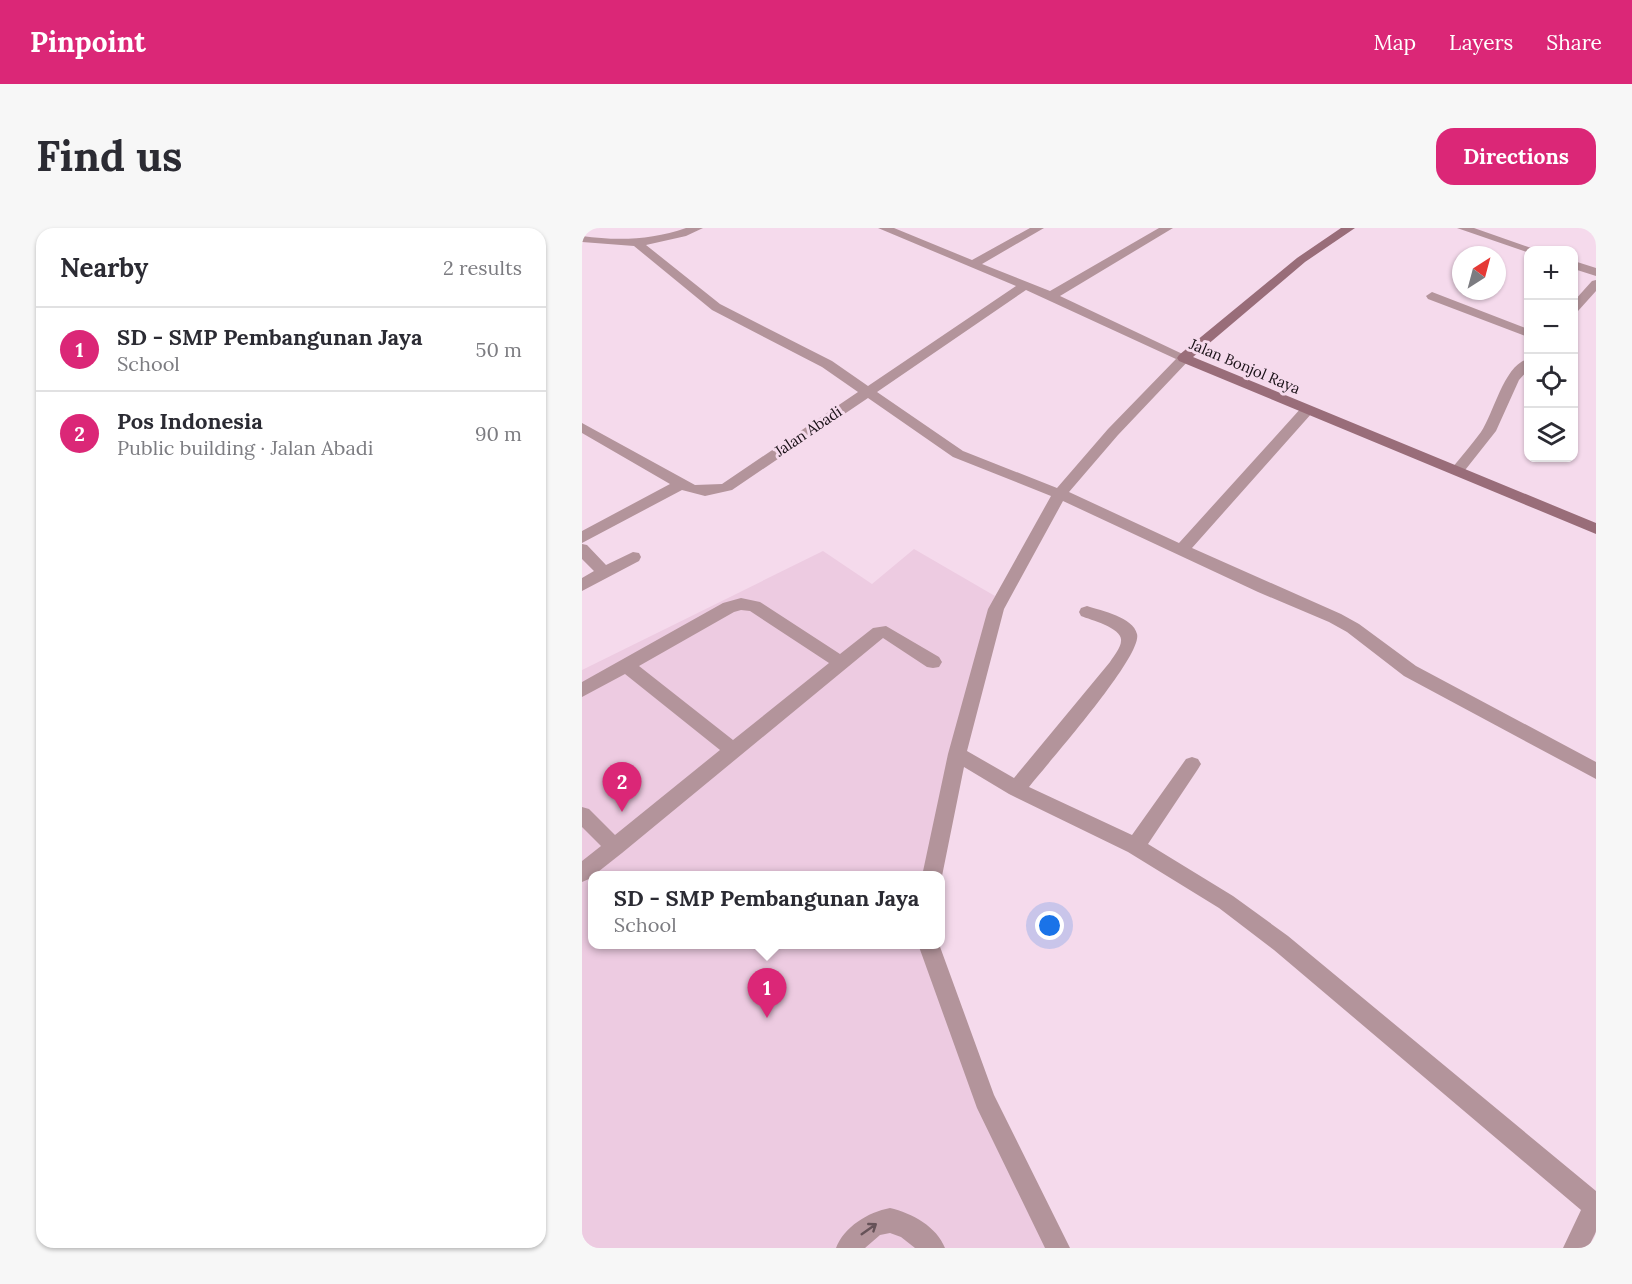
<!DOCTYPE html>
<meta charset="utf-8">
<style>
:root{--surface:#fff;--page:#f7f7f7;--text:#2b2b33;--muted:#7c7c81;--line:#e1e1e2;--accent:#db2777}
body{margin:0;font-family:Lora,serif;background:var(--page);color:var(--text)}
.controls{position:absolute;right:18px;top:18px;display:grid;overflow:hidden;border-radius:12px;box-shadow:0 2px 4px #0004}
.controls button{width:54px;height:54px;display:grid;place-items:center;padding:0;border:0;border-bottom:2px solid var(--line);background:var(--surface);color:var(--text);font:30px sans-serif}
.compass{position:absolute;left:870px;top:18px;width:54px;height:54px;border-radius:50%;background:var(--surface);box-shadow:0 2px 4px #0004;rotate:36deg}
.you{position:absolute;left:468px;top:698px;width:21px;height:21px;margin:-15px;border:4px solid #fff;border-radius:50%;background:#1a73e8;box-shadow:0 0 0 9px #1a73e833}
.badge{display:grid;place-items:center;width:39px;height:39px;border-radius:50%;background:var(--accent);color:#fff;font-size:20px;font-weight:700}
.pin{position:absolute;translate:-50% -50px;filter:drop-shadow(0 2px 3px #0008)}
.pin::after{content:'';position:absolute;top:32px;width:21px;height:18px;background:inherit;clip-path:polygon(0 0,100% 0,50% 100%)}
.popup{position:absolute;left:6px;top:643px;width:357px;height:78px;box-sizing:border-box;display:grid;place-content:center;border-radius:12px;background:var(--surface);filter:drop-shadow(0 2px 4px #0005);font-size:20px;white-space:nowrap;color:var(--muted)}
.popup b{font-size:22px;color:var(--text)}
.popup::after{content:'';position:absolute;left:50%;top:100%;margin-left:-12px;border:12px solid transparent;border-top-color:var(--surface)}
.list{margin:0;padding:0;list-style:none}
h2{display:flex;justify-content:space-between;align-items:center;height:78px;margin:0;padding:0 24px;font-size:26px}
h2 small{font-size:20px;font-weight:400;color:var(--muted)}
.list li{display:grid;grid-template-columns:39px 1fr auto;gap:18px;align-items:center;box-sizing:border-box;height:84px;padding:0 24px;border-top:2px solid var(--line)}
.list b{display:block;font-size:22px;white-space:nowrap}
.list p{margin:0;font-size:20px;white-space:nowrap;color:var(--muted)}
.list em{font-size:20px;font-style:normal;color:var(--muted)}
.icon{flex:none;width:33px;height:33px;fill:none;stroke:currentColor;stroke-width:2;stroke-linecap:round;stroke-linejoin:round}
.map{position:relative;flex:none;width:1014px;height:1020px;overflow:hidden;border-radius:18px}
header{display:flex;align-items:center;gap:36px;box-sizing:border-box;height:84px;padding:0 30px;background:var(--accent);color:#fff}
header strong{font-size:28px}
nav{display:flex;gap:33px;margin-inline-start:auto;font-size:21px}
.intro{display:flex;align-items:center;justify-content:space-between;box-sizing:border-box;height:144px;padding:0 36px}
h1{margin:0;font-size:42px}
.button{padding:15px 27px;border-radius:18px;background:var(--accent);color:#fff;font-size:21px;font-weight:700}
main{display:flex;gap:36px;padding:0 36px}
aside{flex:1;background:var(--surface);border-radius:18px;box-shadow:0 2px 4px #0004}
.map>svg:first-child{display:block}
.built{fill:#edcbe1}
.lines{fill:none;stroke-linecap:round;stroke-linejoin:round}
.lane{fill:#b3949b;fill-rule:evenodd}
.street{fill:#b3949b;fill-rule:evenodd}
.secondary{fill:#996d79;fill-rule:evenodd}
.oneway{stroke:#665258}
.labels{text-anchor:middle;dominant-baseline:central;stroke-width:6;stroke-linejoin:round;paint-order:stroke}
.far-street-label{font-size:15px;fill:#191016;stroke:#f5daec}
</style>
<header>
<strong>Pinpoint</strong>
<nav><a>Map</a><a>Layers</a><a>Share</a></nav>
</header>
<div class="intro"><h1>Find us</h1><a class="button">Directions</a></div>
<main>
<aside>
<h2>Nearby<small>2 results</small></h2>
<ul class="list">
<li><span class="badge">1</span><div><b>SD - SMP Pembangunan Jaya</b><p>School</p></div><em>50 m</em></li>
<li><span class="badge">2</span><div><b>Pos Indonesia</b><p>Public building · Jalan Abadi</p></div><em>90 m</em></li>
</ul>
</aside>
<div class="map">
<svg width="1014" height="1020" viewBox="0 0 1014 1020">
<rect width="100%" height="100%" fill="#f5daec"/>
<path class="built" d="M332,321l81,47 -39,152 -27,127 -336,1v68l341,1 29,115 103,188h-484v-578l241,-119 49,33z"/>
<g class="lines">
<path class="lane" d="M159,370l19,4 80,52 33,-26 13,-2 53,31 3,5 -3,5 -6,1 -6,-1 -44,-29 -261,215 -33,26 -7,3v-21l19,-15 -19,-19v-20l7,2 26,26 105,-85 -95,-76 -43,23v-15l141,-79zM159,382l9,1 79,52 -96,77 -94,-74 95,-54z
M308,980c22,5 47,19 55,40h-30l-14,-11 -11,-4 -10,2 -15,13h-29c8,-21 32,-36 54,-40z"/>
<path class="street" d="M104,0h17l-17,8 -40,9 74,59 112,57 36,25 148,-100 -138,-58h16l78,32 58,-32h14l-62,36 68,27 109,-63h14l-113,68 131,62 -73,77 -49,57 110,51 123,-136h10l2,3 -2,3 -120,135 149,66 18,10 57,42 180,96v17l-192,-103 -57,-44 -18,-10 -71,-30 -195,-91 -59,108 -37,142 47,27 96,-116c4,-6 11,-15 11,-21 2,-13 -30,-21 -40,-25l-2,-4 2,-4 6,-2c15,5 46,11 50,28 6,22 -90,130 -108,153l103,48 54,-76 6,-2 6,2 3,5 -3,5 -50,75 85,52 55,40 308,255v41l-8,16h-25l18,-38 -307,-260 -55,-42 -91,-56 -119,-58 -45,-27 -22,109 -1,2v-2h-19l26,-122 40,-145 63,-113 -98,-39 -85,-59 -136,92 -27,6 -23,-6 -100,53v-12l88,-47 -88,-51v-10l113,62 27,-1 136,-92 -36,-25 -110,-57 -78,-64 -52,-4v-6c36,5 69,4 104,-8zM444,62l150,69 -68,70 -51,59 -94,-37 -86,-59z
M875,0h17l63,22 -10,2z
M992,33l22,7v8l-22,-7z
M1014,52v11l-18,20 -4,1v-11l18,-20z
M850,64l96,37v8l-100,-38 -2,-3z
M946,131v11l-9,10 -23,51 -34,43h-10l-2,-3 2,-3c10,-12 20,-24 29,-36 13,-19 23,-67 47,-73z
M0,316l5,1 19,20 27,-13 6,1 2,4 -2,4 -57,30v-13l12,-7 -12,-12z
M336,716h21l55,151 76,153h-25l-68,-140z"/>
<path class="secondary" d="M759,0h14l-50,34 -112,95 403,166v11l-417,-173 -2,-3 2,-3 118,-97z"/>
</g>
<defs><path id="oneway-shaft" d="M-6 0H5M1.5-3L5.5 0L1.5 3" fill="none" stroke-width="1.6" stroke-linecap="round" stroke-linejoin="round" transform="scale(1.5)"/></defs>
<use class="oneway" href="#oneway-shaft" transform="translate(287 1001) rotate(-35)"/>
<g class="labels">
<g class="far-street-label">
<text transform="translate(663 138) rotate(23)">Jalan Bonjol Raya</text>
<text transform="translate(226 203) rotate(-34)">Jalan Abadi</text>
</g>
</g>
</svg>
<div class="controls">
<button>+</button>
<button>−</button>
<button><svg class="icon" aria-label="locate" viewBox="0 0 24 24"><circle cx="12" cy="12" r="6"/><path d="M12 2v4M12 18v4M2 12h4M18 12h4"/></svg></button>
<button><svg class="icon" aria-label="layers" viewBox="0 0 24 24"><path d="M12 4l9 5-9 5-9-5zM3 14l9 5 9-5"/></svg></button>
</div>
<svg class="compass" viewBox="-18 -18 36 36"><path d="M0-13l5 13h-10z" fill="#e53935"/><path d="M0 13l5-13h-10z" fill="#7c7c81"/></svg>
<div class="you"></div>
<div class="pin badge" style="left:185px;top:790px">1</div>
<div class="popup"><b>SD - SMP Pembangunan Jaya</b>School</div>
<div class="pin badge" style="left:40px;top:584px">2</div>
</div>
</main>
